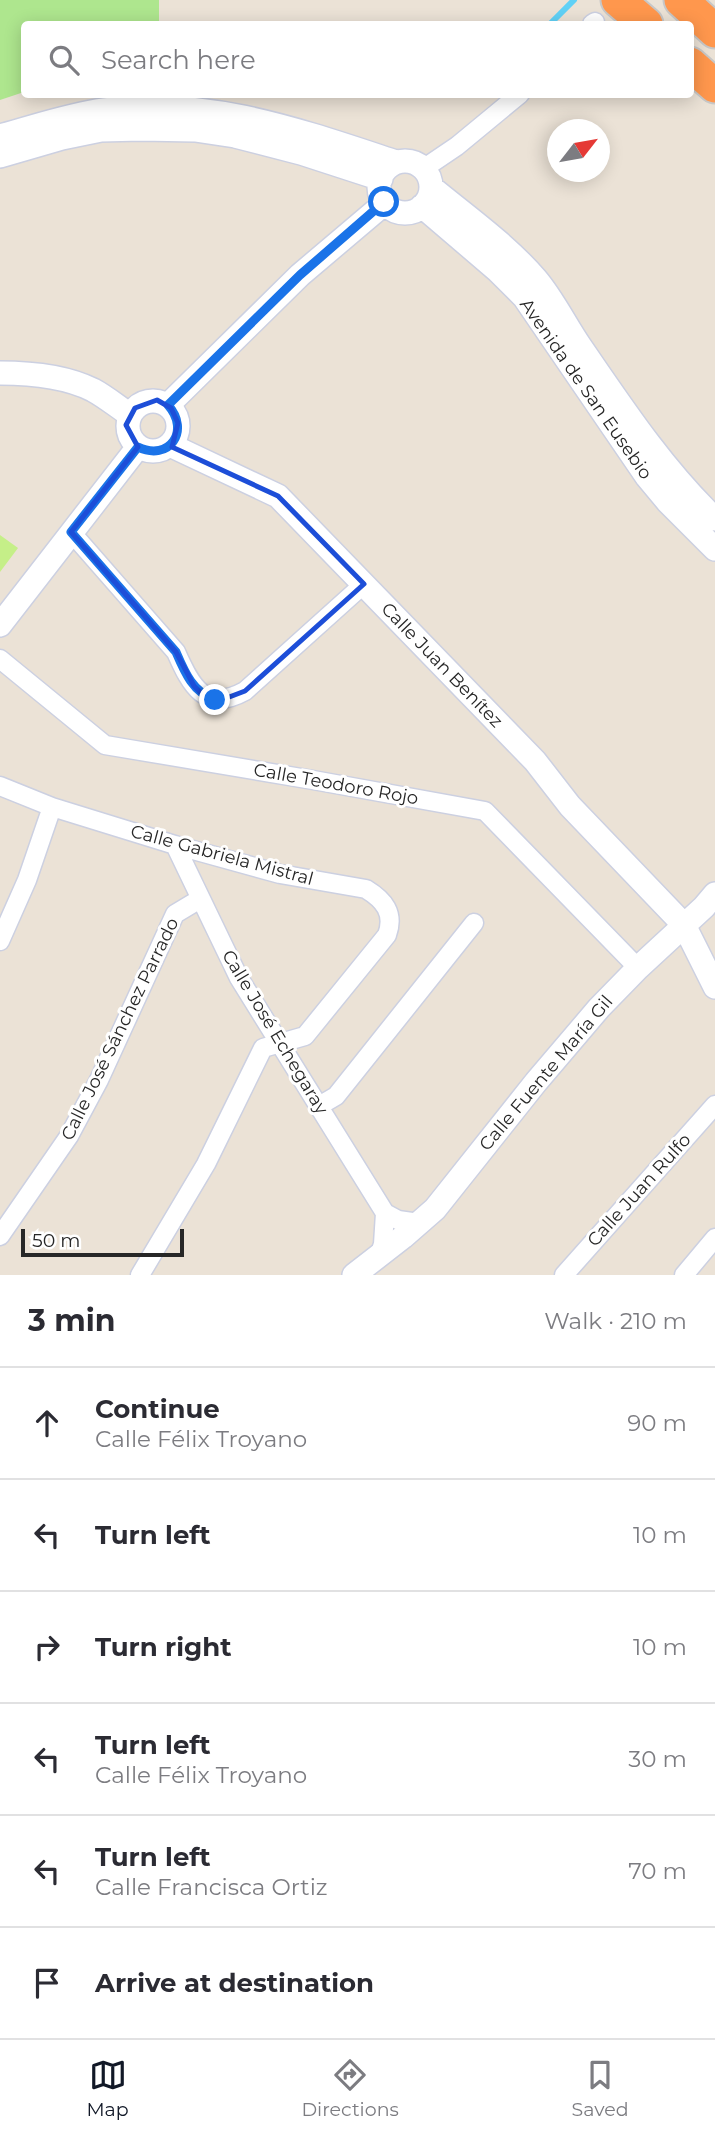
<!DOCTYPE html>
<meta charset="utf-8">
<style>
:root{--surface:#fff;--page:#f2f2f3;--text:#2b2b33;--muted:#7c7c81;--line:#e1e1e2;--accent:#111827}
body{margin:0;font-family:Montserrat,sans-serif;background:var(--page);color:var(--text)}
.compass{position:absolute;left:547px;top:119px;width:63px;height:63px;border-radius:50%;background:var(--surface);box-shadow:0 4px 18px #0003;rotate:59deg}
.scale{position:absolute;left:21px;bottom:18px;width:163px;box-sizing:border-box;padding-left:7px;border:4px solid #272727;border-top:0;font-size:19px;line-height:24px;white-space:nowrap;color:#272727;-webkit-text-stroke:5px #fff;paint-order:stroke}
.stop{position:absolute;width:21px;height:21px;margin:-16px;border:5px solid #1a73e8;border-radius:50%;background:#fff}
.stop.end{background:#1a73e8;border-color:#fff;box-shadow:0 2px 7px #0008}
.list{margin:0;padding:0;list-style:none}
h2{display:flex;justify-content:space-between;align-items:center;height:91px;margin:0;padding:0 28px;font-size:30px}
h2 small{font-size:23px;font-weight:400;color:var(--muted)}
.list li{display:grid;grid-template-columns:46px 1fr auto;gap:21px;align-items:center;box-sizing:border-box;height:112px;padding:0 28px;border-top:2px solid var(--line)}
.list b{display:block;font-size:26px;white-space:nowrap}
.list p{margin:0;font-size:23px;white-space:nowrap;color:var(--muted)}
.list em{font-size:23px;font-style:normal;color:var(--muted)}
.icon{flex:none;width:38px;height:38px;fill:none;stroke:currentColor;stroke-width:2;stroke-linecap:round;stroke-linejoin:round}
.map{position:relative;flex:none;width:715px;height:1275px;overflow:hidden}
.search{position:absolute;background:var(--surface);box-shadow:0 4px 18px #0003;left:21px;right:21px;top:21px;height:77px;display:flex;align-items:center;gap:18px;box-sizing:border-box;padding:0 24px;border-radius:7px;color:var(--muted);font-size:26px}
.sheet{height:763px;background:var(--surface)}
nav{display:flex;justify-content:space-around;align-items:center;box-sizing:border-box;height:98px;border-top:2px solid var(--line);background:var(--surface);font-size:19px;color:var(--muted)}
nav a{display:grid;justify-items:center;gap:4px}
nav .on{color:var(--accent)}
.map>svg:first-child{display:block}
.green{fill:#aee68e}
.pitch{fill:#c5ef88}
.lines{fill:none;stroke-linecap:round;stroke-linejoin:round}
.stream{stroke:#60d1f6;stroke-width:6}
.minor-casing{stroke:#ccd0e1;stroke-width:21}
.tertiary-casing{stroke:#ccd0e1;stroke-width:26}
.motorway-casing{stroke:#c7c7c7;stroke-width:37}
.minor{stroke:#fff;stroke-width:18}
.tertiary{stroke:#fff;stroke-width:23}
.motorway{stroke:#ff974d;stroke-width:33}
.route{stroke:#1a73e8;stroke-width:9}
.marked{fill:none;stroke:#1d4ed8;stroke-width:5;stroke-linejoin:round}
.labels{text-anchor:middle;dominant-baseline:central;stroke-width:6;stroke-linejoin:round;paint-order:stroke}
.street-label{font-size:18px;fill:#272727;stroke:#fff}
</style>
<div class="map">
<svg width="715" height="1275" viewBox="0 0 715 1275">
<rect width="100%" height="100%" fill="#ebe2d6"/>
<path class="green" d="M0,0h159v24h-135v68l-24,8z"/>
<path class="pitch" d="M0,535l18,13 -18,24z"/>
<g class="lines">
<path class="stream" d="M550,24l24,-24"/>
<g class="minor-casing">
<path id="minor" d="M592,24l3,-2
M423,169l34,-23 63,-52
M71,532l105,120c15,34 29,61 69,39l119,-107
M0,659l105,86 208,35 172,31 153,157
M0,786l52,21 123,38 105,29 86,15c18,11 29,24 21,46l-82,101 -42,12 -57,116 -66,111
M175,845l64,133 146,235 13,7 21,3
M0,941l27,-61 25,-73
M319,1106l17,-10 138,-173
M0,1236l69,-100 30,-56 76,-166 25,-15
M380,1253l3,-9 2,-31
M564,1275l151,-170
M684,1275l31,-37"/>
</g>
<g class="tertiary-casing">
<path id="tertiary" d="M0,136c34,-9 68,-21 104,-26 101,-14 198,21 292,52
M0,156l62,-18 39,-8 40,-1 54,1 40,6 66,17 80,26
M379 187a26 26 0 1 1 52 0a26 26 0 1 1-52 0Z
M431,187c35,29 75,57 105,92 17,20 29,45 44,67 42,61 82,122 135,173
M422,206l76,65 26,26 123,180 20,24 48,48
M0,373c31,0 65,3 93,17 13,7 25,17 37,25
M128 426a25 25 0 1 1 50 0a25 25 0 1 1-50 0Z
M168,405l132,-130 85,-72
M170,445l108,51 257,265 35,45 114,119 31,62
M0,625l138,-178
M354,1275l49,-38 32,-28 101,-127 63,-74 39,-40 66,-61 11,-13"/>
</g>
<g class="motorway-casing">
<path id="motorway" d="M618,0l28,24
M681,0l34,31
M690,64l25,22"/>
</g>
<use href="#minor" class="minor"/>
<use href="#tertiary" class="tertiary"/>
<use href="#motorway" class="motorway"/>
</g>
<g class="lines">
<path class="route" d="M215,700c-22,-8 -30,-27 -39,-48l-105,-120 67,-85c31,15 53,-16 30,-42l132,-130 84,-73"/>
</g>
<path class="marked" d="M157,400l14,8 7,15 -6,24 106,49 86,88 -119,107 -21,8 -20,-3 -10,-10 -18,-34 -105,-120 67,-85 -12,-22 9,-17z"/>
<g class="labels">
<g class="street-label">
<text transform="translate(586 389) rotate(55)">Avenida de San Eusebio</text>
<text transform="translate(442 665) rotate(46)">Calle Juan Benítez</text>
<text transform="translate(336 784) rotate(10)">Calle Teodoro Rojo</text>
<text transform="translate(222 855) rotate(15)">Calle Gabriela Mistral</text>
<text transform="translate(120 1029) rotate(-64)">Calle José Sánchez Parrado</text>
<text transform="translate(275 1032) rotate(59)">Calle José Echegaray</text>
<text transform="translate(546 1073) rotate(-50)">Calle Fuente María Gil</text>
<text transform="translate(639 1190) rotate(-48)">Calle Juan Rulfo</text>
</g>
</g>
</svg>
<svg class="compass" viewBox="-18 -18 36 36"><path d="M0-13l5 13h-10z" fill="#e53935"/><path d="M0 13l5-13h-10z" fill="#7c7c81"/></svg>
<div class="scale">50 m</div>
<div class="stop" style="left:384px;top:202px"></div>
<div class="stop end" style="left:215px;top:700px"></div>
<div class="search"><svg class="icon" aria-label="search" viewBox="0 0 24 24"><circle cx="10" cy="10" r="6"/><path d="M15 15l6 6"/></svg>Search here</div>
</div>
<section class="sheet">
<h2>3 min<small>Walk · 210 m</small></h2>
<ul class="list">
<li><svg class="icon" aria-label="ahead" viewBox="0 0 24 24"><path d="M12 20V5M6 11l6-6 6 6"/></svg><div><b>Continue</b><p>Calle Félix Troyano</p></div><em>90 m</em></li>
<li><svg class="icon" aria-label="left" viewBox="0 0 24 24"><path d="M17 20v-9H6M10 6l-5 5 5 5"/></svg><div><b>Turn left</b></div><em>10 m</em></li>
<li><svg class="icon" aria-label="right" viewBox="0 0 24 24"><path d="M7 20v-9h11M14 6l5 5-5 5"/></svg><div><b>Turn right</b></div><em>10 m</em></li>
<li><svg class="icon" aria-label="left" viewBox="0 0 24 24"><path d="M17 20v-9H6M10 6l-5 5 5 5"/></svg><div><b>Turn left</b><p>Calle Félix Troyano</p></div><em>30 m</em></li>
<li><svg class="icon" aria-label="left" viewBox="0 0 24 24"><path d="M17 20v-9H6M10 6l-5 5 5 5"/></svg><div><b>Turn left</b><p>Calle Francisca Ortiz</p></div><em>70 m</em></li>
<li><svg class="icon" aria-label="arrive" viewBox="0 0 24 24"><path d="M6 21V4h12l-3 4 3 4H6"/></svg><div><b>Arrive at destination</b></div></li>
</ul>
</section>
<nav>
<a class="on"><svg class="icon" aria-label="map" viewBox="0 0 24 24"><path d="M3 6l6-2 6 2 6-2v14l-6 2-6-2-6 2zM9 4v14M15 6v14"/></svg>Map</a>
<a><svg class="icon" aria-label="directions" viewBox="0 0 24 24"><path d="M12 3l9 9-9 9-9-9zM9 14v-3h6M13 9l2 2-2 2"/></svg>Directions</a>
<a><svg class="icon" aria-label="saved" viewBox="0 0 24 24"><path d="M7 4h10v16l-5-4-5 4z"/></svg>Saved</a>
</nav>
